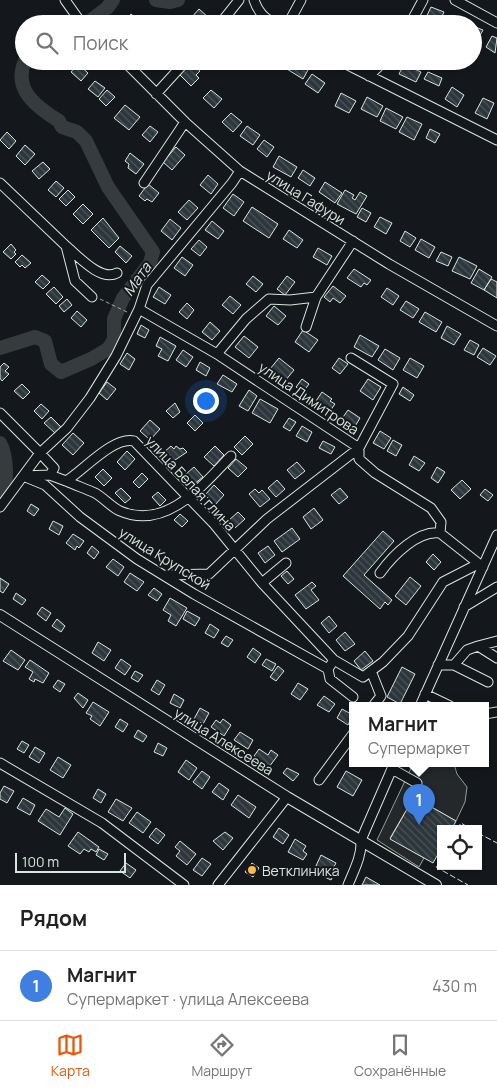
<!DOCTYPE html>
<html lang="ru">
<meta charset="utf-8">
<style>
:root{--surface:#fff;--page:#f6f6f6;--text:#222;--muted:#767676;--line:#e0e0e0;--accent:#ea580c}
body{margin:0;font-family:Manrope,sans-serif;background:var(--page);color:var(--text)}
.controls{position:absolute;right:15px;bottom:15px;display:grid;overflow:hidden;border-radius:0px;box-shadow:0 1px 4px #0004}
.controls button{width:45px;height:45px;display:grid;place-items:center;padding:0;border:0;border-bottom:1px solid var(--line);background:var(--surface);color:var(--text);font:25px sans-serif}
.scale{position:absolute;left:15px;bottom:12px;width:111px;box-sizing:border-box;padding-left:5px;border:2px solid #d8e6dc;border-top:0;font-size:14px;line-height:18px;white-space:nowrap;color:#d8e6dc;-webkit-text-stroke:4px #14181c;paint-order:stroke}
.you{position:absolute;left:205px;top:400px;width:18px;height:18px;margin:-12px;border:4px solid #fff;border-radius:50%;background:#1a73e8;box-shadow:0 0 0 8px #1a73e833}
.badge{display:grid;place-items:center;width:32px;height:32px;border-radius:50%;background:var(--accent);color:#fff;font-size:16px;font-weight:700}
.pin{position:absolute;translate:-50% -41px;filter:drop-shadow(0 1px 2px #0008)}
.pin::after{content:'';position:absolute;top:26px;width:18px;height:15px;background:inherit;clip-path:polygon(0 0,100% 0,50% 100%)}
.popup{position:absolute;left:349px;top:702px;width:140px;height:65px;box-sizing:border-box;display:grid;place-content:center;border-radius:0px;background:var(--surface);filter:drop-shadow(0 1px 4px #0005);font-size:16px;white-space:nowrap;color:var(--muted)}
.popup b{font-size:19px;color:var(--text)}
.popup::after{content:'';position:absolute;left:50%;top:100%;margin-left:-10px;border:10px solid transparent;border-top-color:var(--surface)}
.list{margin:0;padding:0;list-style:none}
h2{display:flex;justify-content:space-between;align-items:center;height:65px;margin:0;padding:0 20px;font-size:21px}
h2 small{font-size:16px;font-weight:400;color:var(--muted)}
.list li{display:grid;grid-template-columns:32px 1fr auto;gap:15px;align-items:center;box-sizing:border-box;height:70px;padding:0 20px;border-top:1px solid var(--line)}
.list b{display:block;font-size:19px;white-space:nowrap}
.list p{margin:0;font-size:16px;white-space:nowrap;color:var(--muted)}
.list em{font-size:16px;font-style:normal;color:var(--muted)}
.icon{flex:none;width:28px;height:28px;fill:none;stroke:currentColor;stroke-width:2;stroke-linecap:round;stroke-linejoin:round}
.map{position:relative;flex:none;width:497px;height:885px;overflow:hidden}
.search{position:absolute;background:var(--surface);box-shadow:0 1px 4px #0004;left:15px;right:15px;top:15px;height:55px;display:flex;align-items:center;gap:12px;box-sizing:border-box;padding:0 18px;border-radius:28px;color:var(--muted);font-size:19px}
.sheet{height:135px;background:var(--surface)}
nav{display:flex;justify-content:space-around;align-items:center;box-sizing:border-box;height:70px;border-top:1px solid var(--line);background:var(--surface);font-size:14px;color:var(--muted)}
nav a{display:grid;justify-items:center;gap:2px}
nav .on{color:var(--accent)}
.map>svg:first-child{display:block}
.parking{fill:#24282b;stroke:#939e99}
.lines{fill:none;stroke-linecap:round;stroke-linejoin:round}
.river{stroke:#363b3e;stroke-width:14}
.building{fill:url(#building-back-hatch);stroke:#d8e6dc}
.minor-casing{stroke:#d8e6dc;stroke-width:11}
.major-casing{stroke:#d8e6dc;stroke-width:12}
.path{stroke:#9da8a2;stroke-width:1;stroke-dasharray:4 2.5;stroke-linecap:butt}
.minor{stroke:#14181c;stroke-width:9}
.major{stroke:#14181c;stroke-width:10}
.fence{stroke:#d8e6dc;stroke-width:1;stroke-dasharray:6 2.5;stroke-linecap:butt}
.poi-dot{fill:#ffb74d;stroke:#14181c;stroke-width:2}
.labels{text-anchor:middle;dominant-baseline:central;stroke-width:4;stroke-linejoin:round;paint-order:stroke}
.street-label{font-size:14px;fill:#d8e6dc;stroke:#14181c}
.poi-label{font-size:14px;fill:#d8e6dc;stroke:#14181c;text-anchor:start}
.water-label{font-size:15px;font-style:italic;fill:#d8e6dc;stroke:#14181c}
</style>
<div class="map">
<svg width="497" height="885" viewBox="0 0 497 885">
<defs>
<pattern id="building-back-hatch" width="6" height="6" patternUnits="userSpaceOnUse" patternTransform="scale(1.25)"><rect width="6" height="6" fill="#2c363c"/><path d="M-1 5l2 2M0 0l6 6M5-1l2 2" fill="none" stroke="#4a5358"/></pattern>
</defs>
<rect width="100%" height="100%" fill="#14181c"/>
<path class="parking" d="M413,764h41l3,10 10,13 -2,15 -9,19 -42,-24 -24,41 34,20 -5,9 -42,-27z"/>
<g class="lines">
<path class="river" d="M156,0l14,2 8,-2
M86,24l21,-16 6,-8
M0,348l35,-11 10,4 6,23 10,8 30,-13 17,-10 6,-9v-21l9,-21 27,-35 3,-11 -45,-65 -22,-46 -9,-9 -15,-5 -3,-6c-21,-13 -47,-31 -34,-60
M0,443c7,12 9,44 0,54"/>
</g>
<path class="building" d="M431,7l13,5 -5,11 -4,-2 -2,3 -9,-2z
M199,9l9,8 -5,7h-5l-7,-6z
M131,14l5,4 3,-3 5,5 -3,4h-11l-5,-4z
M473,26l10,4 -5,9 -5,-3z
M492,36l5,2 -2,15 -9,-6z
M55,61h17l-7,8z
M285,61h9l14,9 -5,9 -21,-13z
M192,62l8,9 -4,4 3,3 -8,8 -12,-12z
M78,64l10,9 -7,8 -10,-9z
M404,64l17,8 -5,10 -17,-8z
M428,72l14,6 -3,8 -15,-7z
M312,74l13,9 -7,10 -13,-9z
M95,81l10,7 -7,9 -10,-8z
M452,87l12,8 -7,12 -12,-8z
M107,90l8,7 -9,9 -7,-7z
M211,90l11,9 -8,9 -11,-10z
M341,93l15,8 -7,12 -14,-7z
M367,97l16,9 -6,11 -16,-8z
M483,98l11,5 -7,16 -12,-6z
M125,105l15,12 -11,13 -15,-12z
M386,108l17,9 -7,12 -16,-8z
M231,113l11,9 -9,10 -11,-10z
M407,117l15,7 -8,16 -15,-8z
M150,126l8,6 -8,10 -8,-7z
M247,126l13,9 -7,10 -13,-9z
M430,129l10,5 -5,9 -9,-5z
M7,132l9,9 -7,8 -9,-9z
M264,140l10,7 -7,10 -10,-8z
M25,145l10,9 -10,11 -9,-9z
M176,147l9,8 -13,15 -9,-8z
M130,153l14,11 -8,10 -8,-6 1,-4 -4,-3z
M279,156l18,11 -6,10 -18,-10z
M43,162l7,7 -11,10 -7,-8z
M303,170l12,8 -5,8 -12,-8z
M208,175l10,9 -7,10 -11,-9z
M56,181l8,7 -8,9 -8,-7z
M325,182l17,11 -7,10 -16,-11z
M148,184l11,9 -7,9 -5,-3 -2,2 -6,-5z
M68,190l7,7 -9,9 -7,-7z
M345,190l9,5 -2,3 3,2 5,-8 7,4 -11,18 -19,-10z
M233,194l11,8 -10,14 -11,-8z
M189,200l9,8 -11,12 -9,-8z
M83,204l10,10 -10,10 -10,-10z
M252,207l26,17 -9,14 -26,-17z
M362,208l9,5 -5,9 -9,-5z
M380,217l12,6 -6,11 -12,-7z
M103,218l16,20 -10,10 -18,-18z
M170,219l11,9 -9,12 -11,-9z
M212,221l12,10 -6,8 -13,-9z
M289,230l14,10 -6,8 -14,-9z
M405,231l11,7 -6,9 -10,-6z
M421,239l14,8 -6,11 -14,-8z
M199,240l8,7 -7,9 -9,-7z
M11,244l5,6 -2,2 2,2 -5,5 -8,-7z
M120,246l12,10 -6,7 -11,-11z
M318,248l14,8 -5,9 -14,-8z
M441,252l11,5 -4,9 -12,-5z
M22,255l9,8 -6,5 -3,-3 -2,2 -5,-5z
M182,257l11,8 -8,11 -11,-8z
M459,257l18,9 -7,13 -18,-8z
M354,269l17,11 -4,5 -3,-2 -3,4 -14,-9z
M479,269l13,8 -8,13 -13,-7z
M42,275l8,7 -7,7 -8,-7z
M253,276l10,8 -7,8 -10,-8z
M287,276l8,6 -10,13 -8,-6z
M491,279l6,3v16l-13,-8z
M333,286l13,10 -6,7 -7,-5 -3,4 -6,-5z
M54,287l9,10 -7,7 -10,-10z
M159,287l12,8 -6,9 -12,-7z
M387,288l12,8 -6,9 -12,-8z
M230,296l11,9 -8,9 -11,-9z
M67,299l5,6 -8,7 -5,-6z
M406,301l13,8 -6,9 -13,-8z
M187,303l7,7 -7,9 -8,-7z
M274,306l12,10 -8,9 -12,-9z
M77,311l10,9 -6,7 -10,-9z
M425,312l17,10 -6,10 -17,-10z
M210,322l10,9 -8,9 -10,-8z
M141,325l8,5 -4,8 -8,-4z
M447,326l14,8 -7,11 -13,-7z
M303,330l15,10 -9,12 -14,-10z
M360,335l19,11 -7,11 -18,-10z
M244,336l14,11 -9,11 -14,-11z
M160,337l16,9 -8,15 -10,-5 4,-7 -6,-3z
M470,340l9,5 -5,10 -10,-5z
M483,348l13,8 -6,9 -13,-8z
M385,349l15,9 -7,12 -15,-10z
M183,350l10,7 -7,10 -10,-7z
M127,353l8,6 -6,11 -9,-6z
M279,358l15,12 -9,11 -15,-12z
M339,358l9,6 -8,10 -8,-6z
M410,358l14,8 -7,12 -14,-8z
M200,362l10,6 -4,8 -10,-6z
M4,363l5,4 -4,4 4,3 -7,7 -2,-3v-11z
M223,375l14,9 -5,8 -15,-8z
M302,379l7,5 -6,8 -7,-5z
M368,379l13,8 -8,13 -13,-9z
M107,382l9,7 -9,11 -8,-7z
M22,384l8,8 -7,7 -9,-8z
M403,387l11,8 -4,6 -11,-7z
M249,390l8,6 -9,15 -9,-5z
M322,392l10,7 -2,2 5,3 -5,7 -14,-10z
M260,399l18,10 -8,14 -18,-10z
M175,403l5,9 -7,6 -7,-7z
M41,404l8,7 -7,8 -8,-8z
M348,410l12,8 -6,10 -13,-8z
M195,415l8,8 -8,8 -8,-8z
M51,417l10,10 -6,6 -11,-10z
M289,418l7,4 -6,9 -7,-4z
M150,420l10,9 -10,11 -10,-9z
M302,426l10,6 -5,10 -11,-6z
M380,431l11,7 -7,11 -11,-6z
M73,433l11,10 -11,12 -11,-10z
M245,436l8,8 -11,11 -8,-8z
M393,440l9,5 -6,11 -9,-5z
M323,441l12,6 -4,7 -12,-6z
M171,446l3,3 2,-3 4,3 3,-1 4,4 -15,10 -9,-9z
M215,446l9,9 -10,11 -10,-9z
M127,451l8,8 -10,11 -8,-8z
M414,456l11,7 -6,8 -10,-6z
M236,459l11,9 -9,9 -10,-9z
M297,462l8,9 -10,8 -8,-9z
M194,467l9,10 -9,7 -8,-10z
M437,467l8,5 -7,11 -7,-5z
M103,469l9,9 -8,8 -9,-9z
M142,473l6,6 -9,9 -6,-6z
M277,480l8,9 -9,8 -8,-9z
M462,480l9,9 -11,10 -9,-9z
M214,485l10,10 -9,10 -10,-10z
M121,488l10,10 -6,5 -10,-10z
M340,488l8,9 -9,7 -8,-9z
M255,489l4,4 3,-3 8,9 -10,8 -11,-13z
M485,489l8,6 -5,6 -8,-6z
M158,492l8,8 -6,6 -8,-9z
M31,504l8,5 -5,7 -7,-5z
M314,508l9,12 -12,9 -8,-12z
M238,512l7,7 -10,9 -7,-7z
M180,514l8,7 -6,6 -8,-7z
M53,521l10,5 -4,9 -10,-6z
M292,528l8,11 -18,13 -8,-11z
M383,531l11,10 -30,34 28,25 -4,5 -3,-3 -5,7 -37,-33z
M73,534l11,7 -5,7 -2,-2 -2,4 -9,-7z
M92,546l7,6 -5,7 -7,-6z
M268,546l7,9 -10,8 -7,-10z
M433,554l8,8 -7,8 -8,-8z
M113,559l11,8 -6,9 -12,-9z
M287,571l7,8 -6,5 -7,-8z
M130,573l14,9 -7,9 -13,-9z
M410,577l11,9 -15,19 -11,-9z
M0,578l9,6 -6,9 -3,-2z
M312,582l4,4 -5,4 8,10 -13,9 -11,-14z
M154,588l8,6 -5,7 -9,-6z
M16,593l10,7 -4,5 -9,-6z
M170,598l17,10 -11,18 -8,-5 3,-6 -8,-5z
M42,607l9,6 -5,8 -9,-7z
M187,611l13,7 -5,8 -12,-7z
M329,616l8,10 -8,7 -8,-10z
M57,619l8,7 -4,6 -9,-6z
M210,624l9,6 -5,8 -9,-5z
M345,632l10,12 -10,7 -9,-11z
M226,636l7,4 -5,7 -7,-4z
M98,642l13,8 -7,11 -12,-8z
M253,648l8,6 -6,9 -8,-6z
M11,650l14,10 -7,10 -15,-9z
M365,651l8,10 -12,9 -7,-9z
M121,659l10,7 -6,9 -10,-7z
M266,659l10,5 -4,7 -10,-6z
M30,660l19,13 -6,10 -8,-4 -1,3 -5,-3 4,-7 -8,-5z
M278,666l6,5 -8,10 -6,-4z
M402,667l13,7 -15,30 -13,-7z
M135,671l8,4 -5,7 -7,-4z
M58,680l7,4 -5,8 -7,-5z
M157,680l8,5 -6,10 -8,-5z
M298,683l10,6 -8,11 -9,-6z
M78,693l10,7 -5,8 -9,-10z
M174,694l10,6 -4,8 -10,-5z
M324,696l11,8 -6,8 -12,-7z
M93,702l16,10 -9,14 -10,-7 2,-3 -6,-3z
M200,708l9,5 -6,11 -9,-5z
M342,709l11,6 -5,10 -11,-7z
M120,719l8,5 -5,8 -8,-5z
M223,719l8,6 -7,11 -13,-9 5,-7 4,3z
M138,730l9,6 -4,6 -9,-5z
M240,732l13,8 -5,9 -14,-9z
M22,741l7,4 -5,8 -7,-4z
M158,743l9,5 -4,8 -9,-4z
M35,747l10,6 -6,10 -10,-6z
M259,749l9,6 3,-5 7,5 -9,12 -15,-11z
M58,757l13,8 -8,13 -13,-8z
M186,760l11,8 -8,12 -11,-8z
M287,768l12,6 -6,7 -10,-8z
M202,771l8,6 -8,12 -9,-7z
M346,771l16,9 -9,16 -16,-9z
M219,783l10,7 -6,10 -11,-8z
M4,786l10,5 -7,12 -7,-4v-6z
M98,789l8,5 -5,9 -8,-5z
M238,795l18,12 -7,11 -18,-13z
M414,797l42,24 -4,8h-11v20l-8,14 -43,-24z
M23,798l12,7 -5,10 -13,-7z
M116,799l16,9 -9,13 -15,-9z
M65,808l8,6 -13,21 -22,-14 8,-12 13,8z
M137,812l14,10 -8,11 -14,-10z
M156,828l9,7 -7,9 -9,-7z
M279,828l10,7 -6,9 -10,-7z
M78,832l21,15 -3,5 -5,-3 -2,3 -5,-3 -4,5 -12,-8z
M225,832l8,6 -10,12 -10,-9z
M295,839l11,7 -3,5 4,3 -4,6 -15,-8z
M180,841l16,13 -9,11 -11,-9 4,-5 -5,-4z
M99,849l9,5 -4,6 -8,-5z
M321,855l15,8 -6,11 3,2 -2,4 -15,-7 2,-4 -3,-1z
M202,858l9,6 -9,12 -9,-6z
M126,863l10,7 -6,8 -10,-7z
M252,863l7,5 -6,9 -8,-5z
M366,877l14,8h-18z"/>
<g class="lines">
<g class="minor-casing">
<path id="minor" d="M65,0l17,24
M254,0c4,12 10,18 21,24
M455,0l42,23
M220,24l19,-24
M288,24l13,-24
M410,24l13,-24
M124,61l61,61 55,49 149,93 108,62
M340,61l157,79
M369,76l15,-15
M156,94l30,-33
M0,183l66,63 9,35 17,16
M144,183l41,-61
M66,246c12,10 35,36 51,27
M139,309l78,45 142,94v11l16,14 56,35 10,14 -1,11 43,34
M306,327l10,-30
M217,354l29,-35 23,-20 21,1 26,-3 37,-56
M0,413l40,40 -17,23 22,9 35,32 57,42 57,35 134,75 2,10 23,18
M50,475l16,6c17,-10 47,-45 68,-40l80,83 48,59 24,-20
M66,481c9,4 20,8 29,12 9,5 16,14 25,18 46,20 83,-26 111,-55
M0,507l23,-31 27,-1 4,-7 -14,-15 27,-25 23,-30 26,-42 23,-47 8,-24 85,-102 8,-12
M380,573c13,-18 38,-43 60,-40
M167,575l42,-1 58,-55 92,-71 34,-64 -42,-26
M262,583l72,77
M464,607l33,-20
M478,646l19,-5
M438,665h16l34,17
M454,665l13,-15 11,-4 19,12
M328,669l6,-9 29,17 20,-15 25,-26 35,-54 35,-18
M371,671l10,25 -8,10
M425,694l25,12
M420,706l77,-171
M485,714l12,-2
M0,763l102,60 82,62
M392,769l25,14
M319,780l34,-46
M218,885l69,-88
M348,885c6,-15 14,-29 13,-45l33,-76"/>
</g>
<g class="major-casing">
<path id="major" d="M0,615l287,182 149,88"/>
</g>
<path class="path" d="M100,299l27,13"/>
<use href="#minor" class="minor"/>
<use href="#major" class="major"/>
<path class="fence" d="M457,829l4,-6 10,6
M478,833l19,10
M441,859l-5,8 32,18"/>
</g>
<circle class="poi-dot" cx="252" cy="870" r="5"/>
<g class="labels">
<g class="street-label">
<text transform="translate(306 197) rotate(32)">улица Гафури</text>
<text transform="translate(309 398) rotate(34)">улица Димитрова</text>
<text transform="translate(191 483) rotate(47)">улица Белая глина</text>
<text transform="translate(165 558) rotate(32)">улица Крупской</text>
<text transform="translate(224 741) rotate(32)">улица Алексеева</text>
</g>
<g class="poi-label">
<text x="262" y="870">Ветклиника</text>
</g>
<g class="water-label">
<text transform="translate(137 279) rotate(-55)">Мата</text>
</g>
</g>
</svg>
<div class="controls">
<button><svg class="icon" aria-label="locate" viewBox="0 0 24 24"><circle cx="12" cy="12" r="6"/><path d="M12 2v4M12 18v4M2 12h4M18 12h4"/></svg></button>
</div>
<div class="scale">100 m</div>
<div class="you"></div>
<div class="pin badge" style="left:419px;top:825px;background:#3f7fe0">1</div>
<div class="popup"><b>Магнит</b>Супермаркет</div>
<div class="search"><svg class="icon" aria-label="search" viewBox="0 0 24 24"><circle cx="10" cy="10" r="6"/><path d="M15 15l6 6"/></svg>Поиск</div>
</div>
<section class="sheet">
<h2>Рядом<small></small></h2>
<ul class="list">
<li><span class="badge" style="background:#3f7fe0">1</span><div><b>Магнит</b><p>Супермаркет · улица Алексеева</p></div><em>430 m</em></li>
</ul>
</section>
<nav>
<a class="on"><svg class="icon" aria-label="map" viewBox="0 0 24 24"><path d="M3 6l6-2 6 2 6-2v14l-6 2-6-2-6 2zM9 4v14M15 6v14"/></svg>Карта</a>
<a><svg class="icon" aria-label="directions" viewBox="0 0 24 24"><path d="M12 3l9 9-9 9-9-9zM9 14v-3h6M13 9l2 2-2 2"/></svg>Маршрут</a>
<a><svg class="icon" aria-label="saved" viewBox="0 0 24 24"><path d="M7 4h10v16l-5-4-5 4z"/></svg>Сохранённые</a>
</nav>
